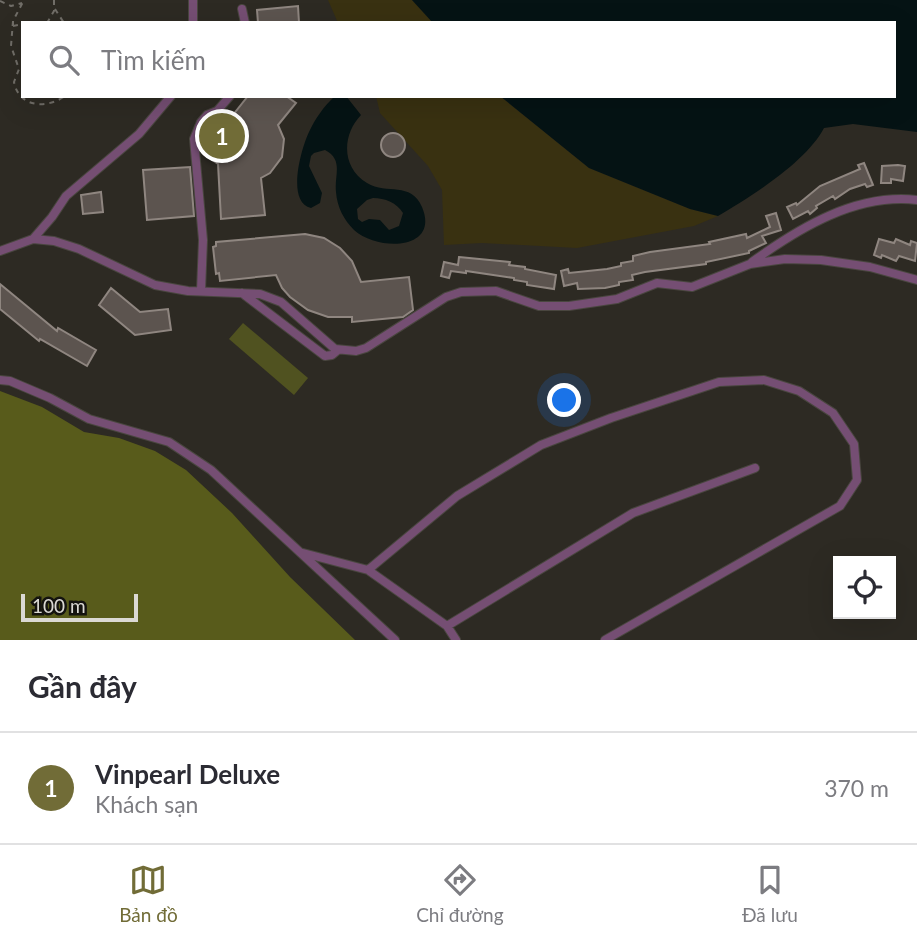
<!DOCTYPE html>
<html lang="vi">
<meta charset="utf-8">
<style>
:root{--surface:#fff;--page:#f2f2f3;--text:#2b2b33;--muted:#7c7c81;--line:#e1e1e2;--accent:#716c37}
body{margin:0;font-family:Lato,sans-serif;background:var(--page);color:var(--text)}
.controls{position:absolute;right:21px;bottom:21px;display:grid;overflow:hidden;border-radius:0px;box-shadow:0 7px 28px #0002}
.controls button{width:63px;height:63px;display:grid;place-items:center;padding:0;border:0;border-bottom:2px solid var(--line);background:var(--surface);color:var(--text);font:35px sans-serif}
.scale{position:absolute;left:21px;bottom:18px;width:117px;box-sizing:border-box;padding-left:7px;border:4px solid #dbd9d4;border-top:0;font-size:19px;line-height:24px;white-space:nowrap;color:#dbd9d4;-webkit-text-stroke:5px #14130f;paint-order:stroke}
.you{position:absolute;left:565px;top:401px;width:24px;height:24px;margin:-18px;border:5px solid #fff;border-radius:50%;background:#1a73e8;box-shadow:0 0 0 10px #1a73e833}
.badge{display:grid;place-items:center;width:46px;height:46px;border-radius:50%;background:var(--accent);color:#fff;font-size:23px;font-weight:700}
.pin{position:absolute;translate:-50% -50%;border:4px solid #fff;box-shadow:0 2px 7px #0006}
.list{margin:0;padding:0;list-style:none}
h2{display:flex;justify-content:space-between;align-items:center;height:91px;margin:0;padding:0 28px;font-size:30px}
h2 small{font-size:23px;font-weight:400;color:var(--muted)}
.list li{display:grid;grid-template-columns:46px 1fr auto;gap:21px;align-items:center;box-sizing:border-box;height:112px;padding:0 28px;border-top:2px solid var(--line)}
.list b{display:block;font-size:26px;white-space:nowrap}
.list p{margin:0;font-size:23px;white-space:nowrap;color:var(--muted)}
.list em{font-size:23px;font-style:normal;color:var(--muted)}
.icon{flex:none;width:38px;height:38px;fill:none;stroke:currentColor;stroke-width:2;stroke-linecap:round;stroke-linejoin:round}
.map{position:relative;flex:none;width:917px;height:640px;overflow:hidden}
.search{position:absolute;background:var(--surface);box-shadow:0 7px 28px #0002;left:21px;right:21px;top:21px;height:77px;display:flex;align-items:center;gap:18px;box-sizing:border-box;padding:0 24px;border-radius:0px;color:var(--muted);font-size:26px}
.sheet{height:203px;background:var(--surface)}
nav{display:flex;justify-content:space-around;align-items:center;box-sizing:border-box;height:98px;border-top:2px solid var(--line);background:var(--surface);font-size:19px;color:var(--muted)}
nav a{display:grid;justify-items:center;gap:4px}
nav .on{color:var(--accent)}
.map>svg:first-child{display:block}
.green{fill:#505220}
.forest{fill:#585b1b}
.sand{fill:#393111}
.water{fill:#051314;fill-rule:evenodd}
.building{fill:#5c544f;stroke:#8f8680;stroke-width:2}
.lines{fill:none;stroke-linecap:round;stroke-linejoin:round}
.minor-casing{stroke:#49463f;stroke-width:10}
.path{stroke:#716e68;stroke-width:2;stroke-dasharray:5 5;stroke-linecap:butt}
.minor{stroke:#754e73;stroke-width:8}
</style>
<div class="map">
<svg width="917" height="640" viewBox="0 0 917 640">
<rect width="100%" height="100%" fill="#2d2a23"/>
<path class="green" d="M243,323l65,55 -14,17 -65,-56z"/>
<path class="forest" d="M0,391l42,16 42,25 35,6 36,13 31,19 46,43 58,64 65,63h-355z"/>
<path class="sand" d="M328,0h84l21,23h-95z
M376,96h124l89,72 101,41 28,7 -24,10 -117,22 -95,-5 -38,2 -2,-55 -14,-24 -48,-53z"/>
<path class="water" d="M412,0h505v132l-64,-8 -29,4c-18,34 -72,68 -106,88l-28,-7 -101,-41 -89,-72h394v-73h-461z
M335,96h11l15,19c-19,20 -20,52 6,68 20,12 44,-2 55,24 18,43 -43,45 -68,23 -10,-10 -17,-23 -18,-38 -2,-17 8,-32 -11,-42l-11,3 -3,3 -2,10 13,27 -2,10 -9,5c-25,-6 -10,-59 -2,-76 6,-13 15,-26 26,-36zM373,198c12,0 24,5 30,15l-4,13 -10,4 -9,-10 -11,-1 -7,3 -4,-3 -1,-10 10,-9z"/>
<path class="building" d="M298,6l1,17h-41l-1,-13z
M248,96h38l10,7 -18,22 6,14 -2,18 -12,16 -9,5 4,37 -44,4 -3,-55 -16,-11 -1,-5 5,-2 -1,-16 12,-12h7l4,-5 4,3z
M381 145a12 12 0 1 1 24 0a12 12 0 1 1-24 0Z
M864,163l9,22 -6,2 -2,-3 -15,5 -15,10 -2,-3 -17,10 1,2 -7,6 -2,-3 -15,8 -6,-12 9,-4 1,2 23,-19 40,-17 -2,-4z
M898,165l7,1 -2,15 -12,-2v4h-10l1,-17z
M190,167l4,49 -47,4 -4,-50z
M101,192l2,20 -20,2 -2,-19z
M776,213l5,17 -19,6 4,7 -17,8v2l-43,9v2l-61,8 -13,3 1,5 -14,2v3l-14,3 -27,1 -1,-6 -13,3 -3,-15 7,-2 1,4 38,-4 14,-3v-3l12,-2v-5l17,-4 60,-8 -1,-2 37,-8 1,4 23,-11 -4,-11z
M305,234l19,4 16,10 12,13 9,21 48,-5 4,33 -10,7 -51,5v-5h-24l-20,-7 -18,-13 -8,-9 -6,-13 -56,6 -1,-8 -3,1 -3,-27 3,-1v-4z
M879,239l15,4 2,-4 14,6 1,-4 6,2 -2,18 -16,-5 -3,5 -14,-6 -1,3 -7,-3z
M459,257l51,5 -1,3 16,2v2l31,6 -2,14 -27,-4v-3l-13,-2v-2l-48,-7v2l-15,-2 -2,7 -8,-2 3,-14 14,3z
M0,284l57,47 1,-3 38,22 -9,16 -47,-27 -1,2 -39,-32z
M111,288l29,24 28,-3 3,21 -36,5 -36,-30z"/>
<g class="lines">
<g class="minor-casing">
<path id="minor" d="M193,0v23
M242,9l3,14
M33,239l19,-22 14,-21 73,-62 32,-38
M0,251l33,-12 21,2 25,8 76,36 33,6 72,3 21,8 54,47 21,2 10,-3 80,-51 15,-5 35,-1 43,15h30l48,-7 40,-16 35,4 58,-23 35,-5 36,1 49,7 47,13
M752,262c47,-34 104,-69 165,-62
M201,291l2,-51 -9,-101 7,-17 6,-7 10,-4 13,-15
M242,293l83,63 7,-1 6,-5
M0,380l10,1 40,17 39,21 80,23 42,28 184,170
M303,553l65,17 79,56 9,14
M368,570l89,-74 84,-51 70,-27 108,-36 45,-2 35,11 34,22 21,31 3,36 -17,26 -235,134
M447,626l186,-113 122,-45"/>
</g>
<path class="path" d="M0,1l11,5 11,-3
M55,9l9,14
M13,21l-2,25 8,23 -5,13c5,26 33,27 51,14
M47,23l7,-12v-11
M13,26v-5l11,-21
M13,26l10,-2"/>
<use href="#minor" class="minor"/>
</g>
</svg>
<div class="controls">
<button><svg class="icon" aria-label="locate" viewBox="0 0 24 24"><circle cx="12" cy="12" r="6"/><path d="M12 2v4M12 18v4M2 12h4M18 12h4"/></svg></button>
</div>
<div class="scale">100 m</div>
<div class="you"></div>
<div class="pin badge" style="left:222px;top:136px">1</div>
<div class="search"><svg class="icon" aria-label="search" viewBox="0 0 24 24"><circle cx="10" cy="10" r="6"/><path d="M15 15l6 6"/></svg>Tìm kiếm</div>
</div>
<section class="sheet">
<h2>Gần đây<small></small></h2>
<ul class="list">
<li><span class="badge">1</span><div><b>Vinpearl Deluxe</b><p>Khách sạn</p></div><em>370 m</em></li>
</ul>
</section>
<nav>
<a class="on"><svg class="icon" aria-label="map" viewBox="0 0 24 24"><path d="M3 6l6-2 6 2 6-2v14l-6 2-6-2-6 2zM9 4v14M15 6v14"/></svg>Bản đồ</a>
<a><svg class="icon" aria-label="directions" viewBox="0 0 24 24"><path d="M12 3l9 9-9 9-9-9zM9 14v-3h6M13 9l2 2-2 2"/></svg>Chỉ đường</a>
<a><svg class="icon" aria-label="saved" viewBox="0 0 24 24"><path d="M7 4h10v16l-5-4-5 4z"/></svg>Đã lưu</a>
</nav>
